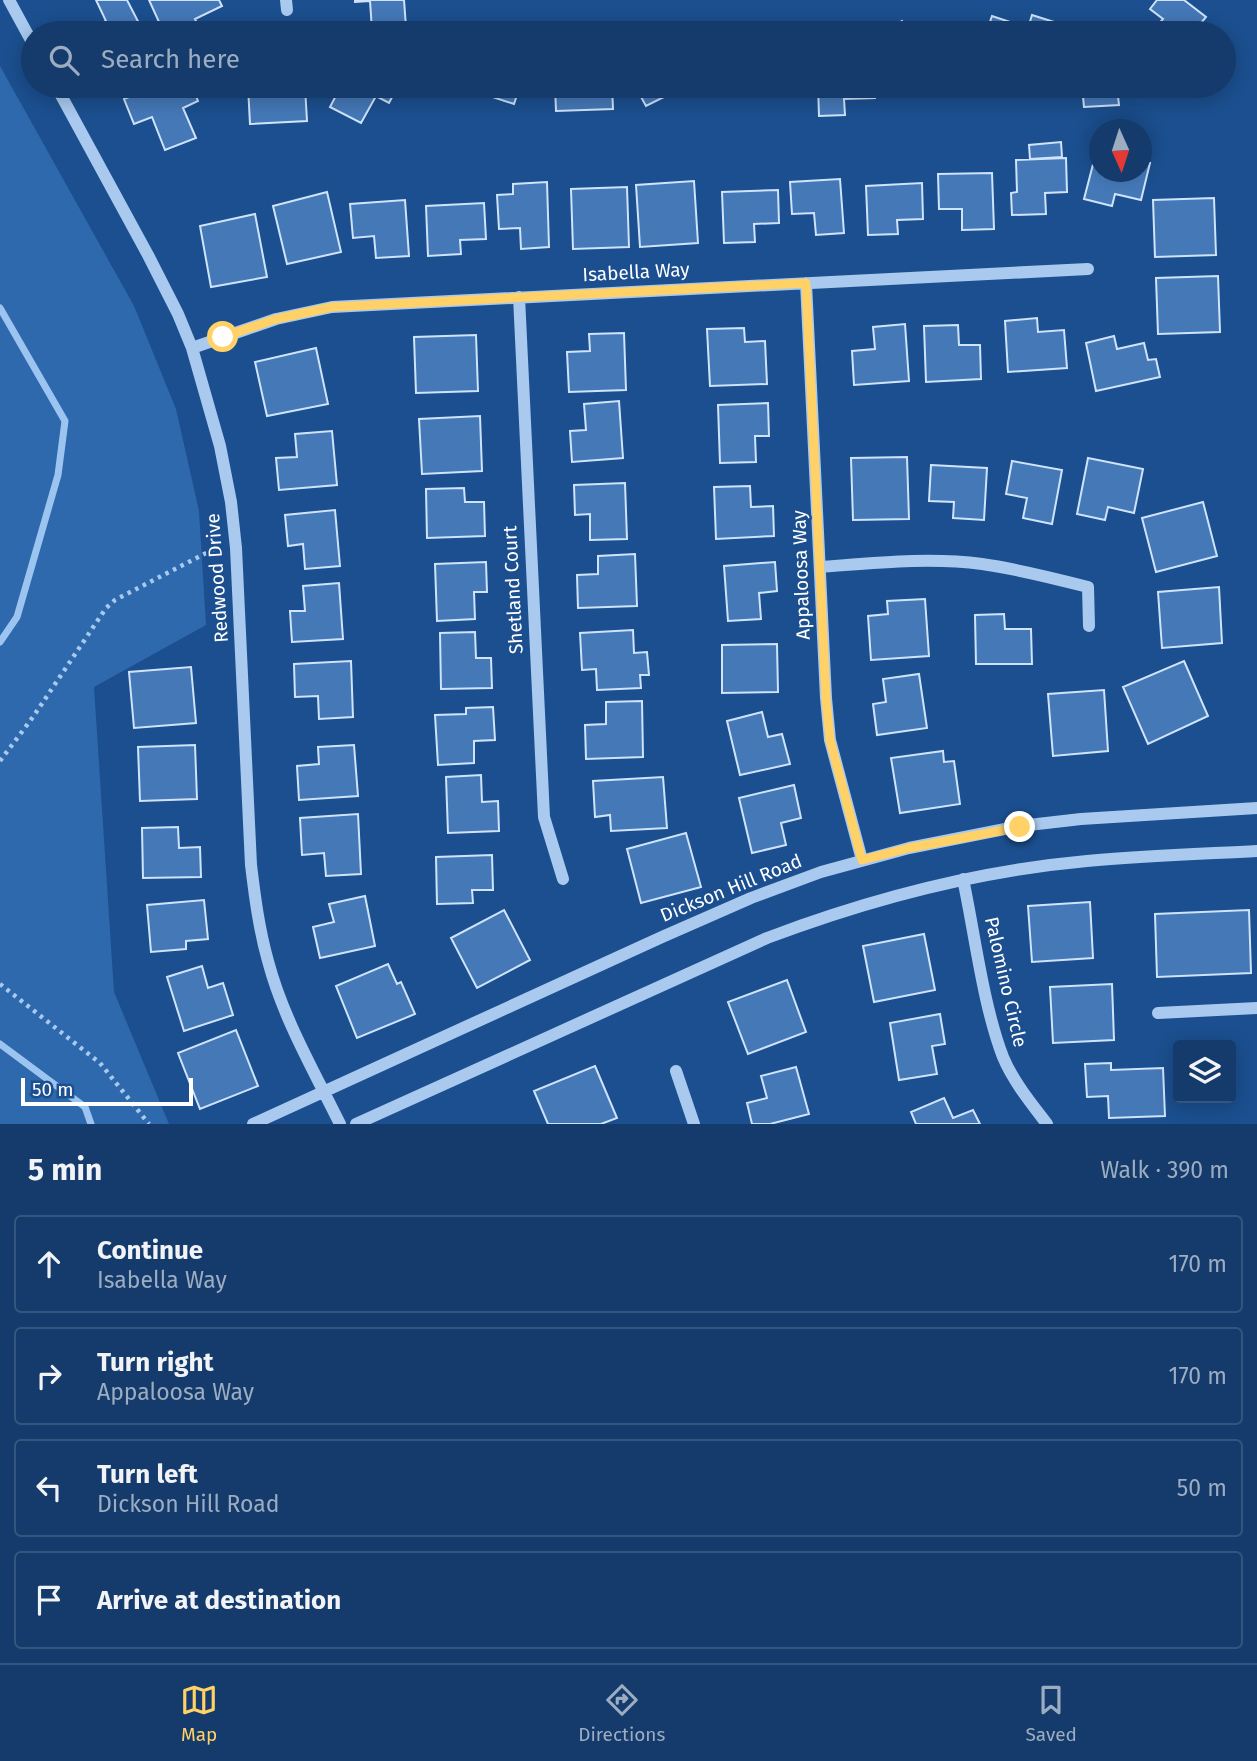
<!DOCTYPE html>
<meta charset="utf-8">
<style>
:root{--surface:#143b6b;--page:#1d4271;--text:#f1f3f6;--muted:#9dadc1;--line:#33557e;--accent:#ffd166}
body{margin:0;font-family:"Fira Sans",sans-serif;background:var(--page);color:var(--text)}
.controls{position:absolute;right:21px;bottom:21px;display:grid;overflow:hidden;border-radius:7px;box-shadow:0 4px 18px #0003}
.controls button{width:63px;height:63px;display:grid;place-items:center;padding:0;border:0;border-bottom:2px solid var(--line);background:var(--surface);color:var(--text);font:35px sans-serif}
.compass{position:absolute;left:1089px;top:119px;width:63px;height:63px;border-radius:50%;background:var(--surface);box-shadow:0 4px 18px #0003;rotate:177deg}
.scale{position:absolute;left:21px;bottom:18px;width:172px;box-sizing:border-box;padding-left:7px;border:4px solid #fff;border-top:0;font-size:19px;line-height:24px;white-space:nowrap;color:#fff;-webkit-text-stroke:5px #1b4f8f;paint-order:stroke}
.stop{position:absolute;width:21px;height:21px;margin:-16px;border:5px solid #ffd166;border-radius:50%;background:#fff}
.stop.end{background:#ffd166;border-color:#fff;box-shadow:0 2px 7px #0008}
.list{margin:0;padding:0;list-style:none}
h2{display:flex;justify-content:space-between;align-items:center;height:91px;margin:0;padding:0 28px;font-size:30px}
h2 small{font-size:23px;font-weight:400;color:var(--muted)}
.list li{display:grid;grid-template-columns:46px 1fr auto;gap:21px;align-items:center;box-sizing:border-box;height:98px;margin:0 14px 14px;padding:0 14px;border:2px solid var(--line);border-radius:7px}
.list b{display:block;font-size:26px;white-space:nowrap}
.list p{margin:0;font-size:23px;white-space:nowrap;color:var(--muted)}
.list em{font-size:23px;font-style:normal;color:var(--muted)}
.icon{flex:none;width:38px;height:38px;fill:none;stroke:currentColor;stroke-width:2;stroke-linecap:round;stroke-linejoin:round}
.map{position:relative;flex:none;width:1257px;height:1124px;overflow:hidden}
.search{position:absolute;background:var(--surface);box-shadow:0 4px 18px #0003;left:21px;right:21px;top:21px;height:77px;display:flex;align-items:center;gap:18px;box-sizing:border-box;padding:0 24px;border-radius:38px;color:var(--muted);font-size:26px}
.sheet{height:539px;background:var(--surface)}
nav{display:flex;justify-content:space-around;align-items:center;box-sizing:border-box;height:98px;border-top:2px solid var(--line);background:var(--surface);font-size:19px;color:var(--muted)}
nav a{display:grid;justify-items:center;gap:4px}
nav .on{color:var(--accent)}
.map>svg:first-child{display:block}
.green{fill:#2e69ad}
.lines{fill:none;stroke-linecap:round;stroke-linejoin:round}
.stream{stroke:#9cc4f0;stroke-width:7}
.building{fill:#4478b7;stroke:#cfe3fa;stroke-width:2}
.path{stroke:#a9c9ee;stroke-width:4.5;stroke-dasharray:3.5 5;stroke-linecap:butt}
.minor{stroke:#a9c9ee;stroke-width:12}
.route{stroke:#ffd166;stroke-width:9}
.labels{text-anchor:middle;dominant-baseline:central;stroke-width:5;stroke-linejoin:round;paint-order:stroke}
.street-label{font-size:19px;fill:#fff;stroke:#1b4f8f}
</style>
<div class="map">
<svg width="1257" height="1124" viewBox="0 0 1257 1124">
<rect width="100%" height="100%" fill="#1b4f8f"/>
<path class="green" d="M0,66l134,240 42,103 23,102 7,114 -112,62 20,305 55,132h-169z"/>
<g class="lines">
<path class="stream" d="M0,308l65,113 -7,54 -41,142 -17,25
M0,1044l85,63 6,17"/>
</g>
<path class="building" d="M96,0h31l17,33h-63l25,-12z
M149,0h70l3,6 -27,13 5,10 -8,4h-28z
M355,0h49l2,27 -34,3 -2,-29 -15,1z
M1157,0h27l22,17 -13,16h-42l12,-14 -13,-10z
M1032,15l25,8 -4,10h-67l6,-17 36,12z
M902,21l6,12h-31z
M942,23l5,10h-26z
M156,86h36l6,15 -15,7 13,30 -31,12 -13,-33 -18,7 -10,-25z
M248,86h28l1,3 28,-2 2,34 -57,3z
M341,86h57l-9,17 -13,-7 -15,27 -31,-16z
M459,86h61l-6,18z
M555,86h57l1,23 -57,2z
M635,86h36l3,6 -28,14z
M747,86h30l-3,9z
M818,86h57v12l-31,1 1,16 -26,1z
M1082,86h63v8l-27,2 1,9 -35,2z
M1061,142l1,15 -32,2 -1,-14z
M1097,149l3,1v22h42v-11l8,2 -9,37 -26,-6 -3,12 -28,-7z
M1066,158l1,34 -22,1 1,21 -34,1 -1,-22 6,-1 -1,-32z
M992,173l2,56 -32,1v-21h-23l-1,-35z
M840,179l4,54 -28,2 -2,-22 -22,1 -2,-32z
M694,181l4,62 -58,4 -4,-62z
M547,182l2,65 -28,2 -1,-21 -21,1 -2,-34 16,-1v-10z
M922,183l1,36 -26,1 1,14 -30,1 -2,-49z
M627,187l2,60 -56,2 -2,-60z
M778,190l1,33 -25,1 1,18 -31,1 -2,-51z
M327,192l14,60 -54,12 -14,-58z
M1214,198l2,57 -61,2 -2,-57z
M405,200l4,56 -33,2 -2,-22 -21,2 -3,-34z
M484,203l2,36 -26,1 1,14 -33,2 -2,-50z
M255,214l12,63 -56,10 -11,-61z
M1218,276l2,56 -62,2 -2,-56z
M1037,318l1,14 26,-2 3,38 -59,4 -3,-51z
M905,324l4,57 -55,4 -2,-34 23,-2 -2,-22z
M958,325l1,20h21l1,34 -55,3 -2,-56z
M744,328l1,14 20,-1 2,43 -57,2 -3,-57z
M624,333l2,57 -57,2 -2,-40 23,-1 -1,-17z
M476,335l2,56 -62,2 -2,-56z
M1114,336l3,13 27,-6 4,17 8,-1 4,18 -64,14 -10,-48z
M316,348l12,56 -61,12 -12,-54z
M619,401l4,57 -51,4 -2,-31 16,-1 -2,-26z
M768,403l1,33h-14l1,26 -36,1 -2,-58z
M480,416l2,55 -60,3 -3,-55z
M332,431l5,54 -58,5 -3,-32 21,-1 -2,-23z
M907,457l2,62 -56,1 -2,-62z
M1088,458l55,11 -9,44 -26,-6 -3,13 -28,-6z
M1012,461l50,9 -10,54 -29,-6 4,-20 -21,-4z
M931,465l56,3 -3,52 -31,-2 1,-16 -25,-1z
M625,483l2,56 -37,1v-26l-15,1 -1,-30z
M750,486l1,21 22,-1 1,30 -58,3 -2,-52z
M464,488l1,14h19l1,34 -58,2 -1,-49z
M1203,502l14,54 -61,16 -14,-54z
M335,510l5,56 -35,3 -2,-25 -15,2 -3,-31z
M635,554l2,52 -59,2 -1,-33 21,-1v-18z
M486,562l1,30h-13l1,27 -38,2 -2,-57z
M775,562l2,29 -18,2 2,26 -33,2 -4,-55z
M339,583l4,56 -51,3 -2,-31h15l-2,-25z
M1219,587l3,56 -60,5 -4,-56z
M925,599l4,57 -58,4 -3,-44 20,-2 -1,-13z
M1004,614l1,15h26l1,35h-56l-1,-49z
M633,630l1,23 13,-1 2,23h-9l1,13 -44,2 -1,-21 -14,1 -2,-37z
M475,632l1,26h15l1,30 -51,1 -1,-56z
M777,644l1,48 -56,1v-48z
M351,661l2,56 -34,2 -1,-23 -23,1 -1,-33z
M1184,661l24,55 -60,28 -25,-57z
M191,667l5,56 -62,5 -5,-56z
M919,674l8,54 -50,7 -4,-31 13,-2 -3,-23z
M1104,690l4,61 -55,5 -5,-62z
M642,701l1,56 -57,2 -1,-34 21,-1v-22z
M493,707l2,33 -21,1v22l-36,2 -3,-50 31,-1v-6z
M762,712l6,25 14,-3 8,30 -50,11 -13,-54z
M195,745l2,54 -57,2 -2,-54z
M354,745l4,51 -59,4 -2,-34 22,-2 -1,-17z
M943,751l1,11 10,-1 6,43 -60,9 -9,-55z
M481,775l1,27 16,-1 1,30 -51,2 -2,-56z
M663,777l4,51 -56,3 -1,-16 -15,2 -2,-36z
M794,785l7,33 -20,5 5,22 -34,8 -13,-55z
M358,814l3,60 -35,2 -2,-23 -22,2 -2,-37z
M178,827l1,21 21,-1 1,30 -58,1 -1,-50z
M686,833l15,54 -60,16 -14,-54z
M492,855l1,35h-21l1,13 -36,1 -1,-47z
M365,896l10,50 -55,12 -7,-31 21,-5 -5,-18z
M204,900l4,39 -22,2v8l-35,3 -4,-47z
M1090,902l3,56 -61,4 -4,-56z
M504,910l26,50 -53,28 -26,-50z
M1249,910l2,63 -94,4 -2,-63z
M924,934l11,56 -61,12 -11,-56z
M388,964l9,20 4,-2 14,32 -58,24 -21,-52z
M202,966l6,22 15,-5 10,32 -49,16 -17,-54z
M787,980l19,52 -58,22 -20,-52z
M1112,984l2,56 -61,3 -3,-56z
M940,1014l5,30 -13,2 5,28 -38,6 -9,-57z
M236,1030l22,56 -58,23 -22,-56z
M1111,1063v7l52,-2 2,48 -56,2 -1,-22 -21,1 -2,-33z
M595,1066l22,52 -16,6h-53l-14,-33z
M796,1067l13,47 -39,10h-18l-5,-21 20,-5 -6,-22z
M944,1098l9,20 20,-8 7,14h-64l-5,-12z"/>
<g class="lines">
<path class="path" d="M0,761l33,-44 73,-109 9,-8 95,-49 12,-1
M0,984l100,79 49,61"/>
<path class="minor" d="M9,0l24,44
M286,0l1,10
M56,86l92,169 30,59 14,34 28,98 11,56 5,46 15,317c4,33 8,64 17,96 15,57 46,110 72,163
M806,283l20,415 4,42 32,120
M519,297l25,520 19,62
M192,348l84,-29 56,-12 756,-38
M820,567c54,-4 109,-10 162,-3 36,5 71,14 106,23l1,39
M963,879c12,56 20,126 40,178 10,24 28,46 44,67
M1158,1013l99,-5
M676,1071l18,53
M253,1124l409,-187 89,-39 70,-26 88,-24 111,-22 61,-7 176,-11
M356,1124l411,-186c103,-39 209,-67 320,-77 56,-5 113,-7 170,-10"/>
</g>
<g class="lines">
<path class="route" d="M223,337l53,-18 56,-12 474,-24 20,415 4,42 32,120 47,-12 111,-21"/>
</g>
<g class="labels">
<g class="street-label">
<text transform="translate(636 272) rotate(-3)">Isabella Way</text>
<text transform="translate(801 575) rotate(-92)">Appaloosa Way</text>
<text transform="translate(217 578) rotate(-94)">Redwood Drive</text>
<text transform="translate(513 590) rotate(-93)">Shetland Court</text>
<text transform="translate(731 888) rotate(-22)">Dickson Hill Road</text>
<text transform="translate(1006 982) rotate(77)">Palomino Circle</text>
</g>
</g>
</svg>
<div class="controls">
<button><svg class="icon" aria-label="layers" viewBox="0 0 24 24"><path d="M12 4l9 5-9 5-9-5zM3 14l9 5 9-5"/></svg></button>
</div>
<svg class="compass" viewBox="-18 -18 36 36"><path d="M0-13l5 13h-10z" fill="#e53935"/><path d="M0 13l5-13h-10z" fill="#9dadc1"/></svg>
<div class="scale">50 m</div>
<div class="stop" style="left:223px;top:337px"></div>
<div class="stop end" style="left:1020px;top:827px"></div>
<div class="search"><svg class="icon" aria-label="search" viewBox="0 0 24 24"><circle cx="10" cy="10" r="6"/><path d="M15 15l6 6"/></svg>Search here</div>
</div>
<section class="sheet">
<h2>5 min<small>Walk · 390 m</small></h2>
<ul class="list">
<li><svg class="icon" aria-label="ahead" viewBox="0 0 24 24"><path d="M12 20V5M6 11l6-6 6 6"/></svg><div><b>Continue</b><p>Isabella Way</p></div><em>170 m</em></li>
<li><svg class="icon" aria-label="right" viewBox="0 0 24 24"><path d="M7 20v-9h11M14 6l5 5-5 5"/></svg><div><b>Turn right</b><p>Appaloosa Way</p></div><em>170 m</em></li>
<li><svg class="icon" aria-label="left" viewBox="0 0 24 24"><path d="M17 20v-9H6M10 6l-5 5 5 5"/></svg><div><b>Turn left</b><p>Dickson Hill Road</p></div><em>50 m</em></li>
<li><svg class="icon" aria-label="arrive" viewBox="0 0 24 24"><path d="M6 21V4h12l-3 4 3 4H6"/></svg><div><b>Arrive at destination</b></div></li>
</ul>
</section>
<nav>
<a class="on"><svg class="icon" aria-label="map" viewBox="0 0 24 24"><path d="M3 6l6-2 6 2 6-2v14l-6 2-6-2-6 2zM9 4v14M15 6v14"/></svg>Map</a>
<a><svg class="icon" aria-label="directions" viewBox="0 0 24 24"><path d="M12 3l9 9-9 9-9-9zM9 14v-3h6M13 9l2 2-2 2"/></svg>Directions</a>
<a><svg class="icon" aria-label="saved" viewBox="0 0 24 24"><path d="M7 4h10v16l-5-4-5 4z"/></svg>Saved</a>
</nav>
